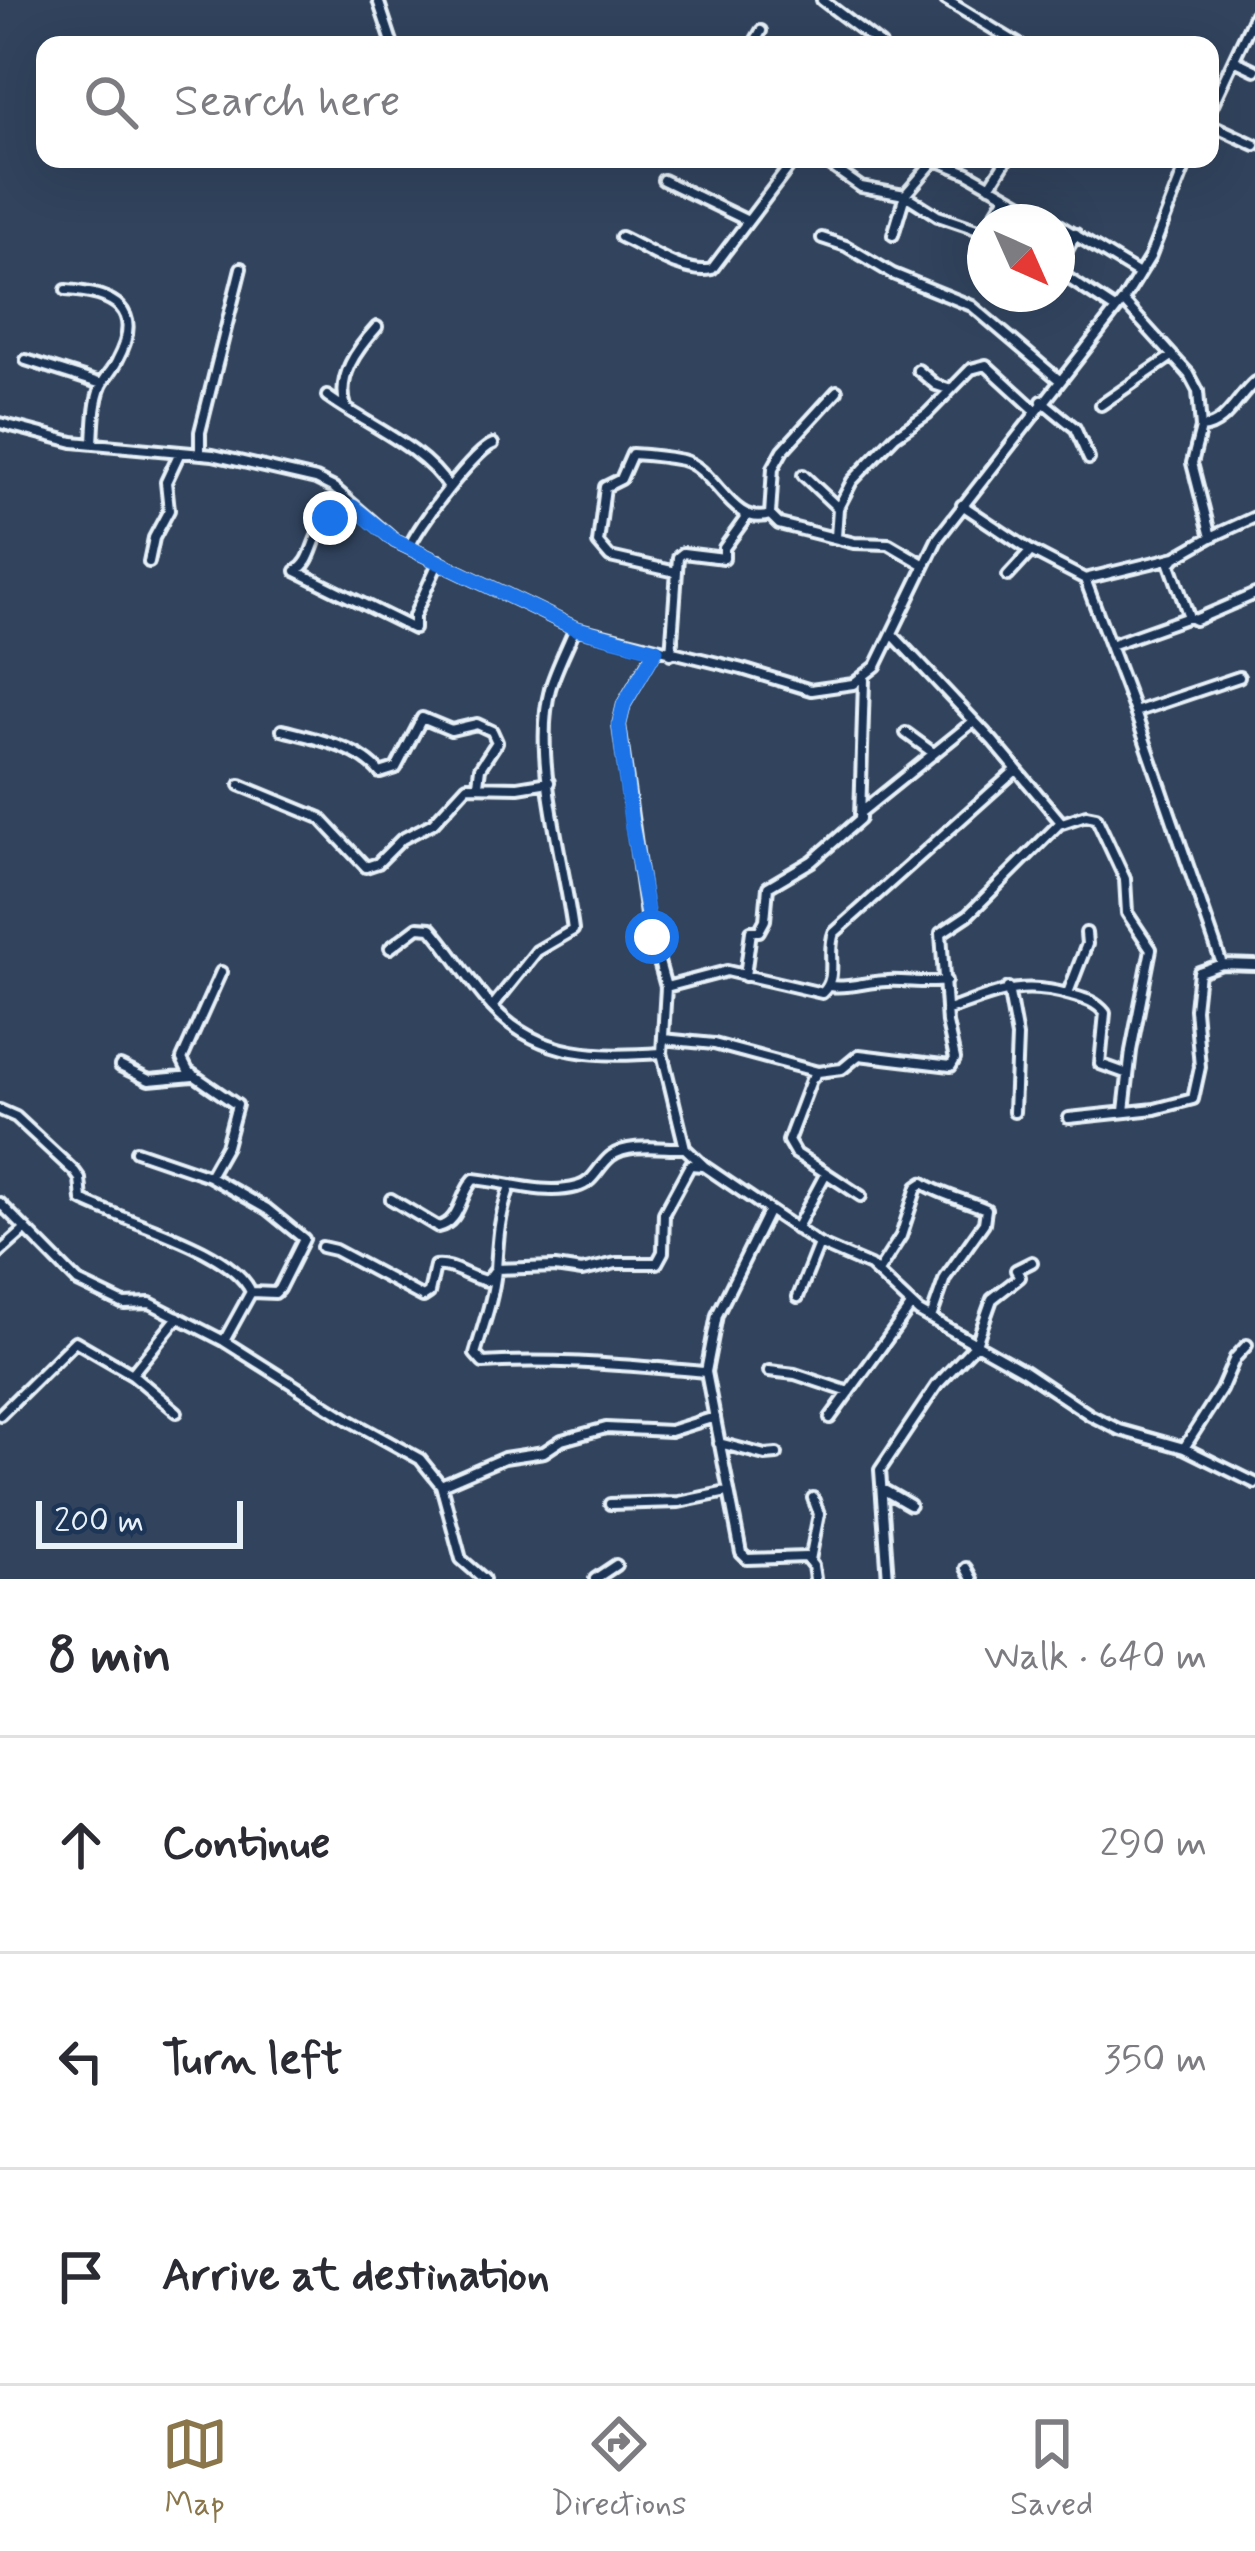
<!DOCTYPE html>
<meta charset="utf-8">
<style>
:root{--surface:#fff;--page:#f7f7f7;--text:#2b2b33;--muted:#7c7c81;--line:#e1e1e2;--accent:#8a764a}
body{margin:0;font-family:Mynerve,sans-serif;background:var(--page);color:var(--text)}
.compass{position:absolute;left:967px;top:204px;width:108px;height:108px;border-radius:50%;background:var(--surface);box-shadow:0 12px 48px #0002;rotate:135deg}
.scale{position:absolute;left:36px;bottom:30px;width:207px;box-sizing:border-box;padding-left:12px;border:6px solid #e8f1f8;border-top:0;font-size:33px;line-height:42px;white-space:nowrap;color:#e8f1f8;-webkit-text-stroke:9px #1d3557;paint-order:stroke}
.stop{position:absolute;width:36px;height:36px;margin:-27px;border:9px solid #1a73e8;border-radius:50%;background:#fff}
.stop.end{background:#1a73e8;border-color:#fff;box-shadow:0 3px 12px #0008}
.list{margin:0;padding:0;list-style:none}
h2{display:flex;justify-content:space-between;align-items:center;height:156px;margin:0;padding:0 48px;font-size:51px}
h2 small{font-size:39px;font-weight:400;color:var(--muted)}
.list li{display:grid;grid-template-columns:78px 1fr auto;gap:36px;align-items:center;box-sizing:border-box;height:216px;padding:0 48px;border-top:3px solid var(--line)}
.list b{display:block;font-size:45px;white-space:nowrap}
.list em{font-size:39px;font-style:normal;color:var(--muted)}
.icon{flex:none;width:66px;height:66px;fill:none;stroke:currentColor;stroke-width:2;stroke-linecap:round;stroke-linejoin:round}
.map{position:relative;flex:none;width:1255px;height:1579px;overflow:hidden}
.search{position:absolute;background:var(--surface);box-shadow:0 12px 48px #0002;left:36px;right:36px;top:36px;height:132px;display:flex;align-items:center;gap:30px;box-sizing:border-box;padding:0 42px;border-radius:24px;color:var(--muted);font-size:45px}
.sheet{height:804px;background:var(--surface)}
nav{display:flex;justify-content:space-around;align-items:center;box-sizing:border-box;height:168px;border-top:3px solid var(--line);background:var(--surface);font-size:33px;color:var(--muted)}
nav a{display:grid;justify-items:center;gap:6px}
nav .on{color:var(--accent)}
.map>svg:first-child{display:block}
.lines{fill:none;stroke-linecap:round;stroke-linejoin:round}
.minor-casing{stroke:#e8f1f8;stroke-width:16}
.minor{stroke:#1d3557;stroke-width:8}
.route{stroke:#1a73e8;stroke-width:15}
</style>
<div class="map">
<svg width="1255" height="1579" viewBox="0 0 1255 1579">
<rect width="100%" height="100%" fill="#31435d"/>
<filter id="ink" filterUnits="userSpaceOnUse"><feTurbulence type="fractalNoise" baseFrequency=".00833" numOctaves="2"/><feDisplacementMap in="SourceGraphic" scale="24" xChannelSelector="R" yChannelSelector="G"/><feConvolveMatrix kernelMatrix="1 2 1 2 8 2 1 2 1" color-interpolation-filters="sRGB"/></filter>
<g filter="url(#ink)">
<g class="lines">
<g class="minor-casing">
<path id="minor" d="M378,0l14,42
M822,0l59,45
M946,0l74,45
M753,45l8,-14
M1234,60l21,10
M1210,110l45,-96
M1210,124l45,21
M776,159l12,8
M821,159l40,28 44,8 33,21 47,16
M934,159l34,14 86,49
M663,180l85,41
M990,186l17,-27
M990,222l16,-26
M1057,224l82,50
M893,235l12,-40 30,-35
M621,237c25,11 64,39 91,32l83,-110
M822,238l24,8 47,28 79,32 86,73
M1057,268l19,-34
M1057,271l58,38
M66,290c48,3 79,19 51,71 -4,9 -12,16 -16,25 -7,17 -7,39 -8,58
M1123,301l66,73 9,17 3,37 -9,35 19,74 -35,20 -6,7 19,53
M26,360l76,24
M918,370l18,15 12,4
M327,396c38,28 97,51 122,92
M1042,401l33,27 14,31
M1101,405l71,-49
M346,407c-10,-30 11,-58 31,-80
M0,423l73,19 140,13 103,24 18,9 61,53 180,87 167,41 69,21 42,-6 23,-18 62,-128 185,-237 27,-44 38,-98
M1201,428c25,-2 36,-31 54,-46
M200,454v-22l41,-164
M803,475l35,33
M962,505l69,46 54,28 50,133 104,-35
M353,507c-11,8 -25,11 -32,22 -10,15 -9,33 -25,42l118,58v-13l25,-55
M770,515l3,-47 10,-18 54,-59
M836,537l2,-29 14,-27 43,-45 32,-22 44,-45 15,-4 49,45
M1211,537l44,-20
M409,548c7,-20 66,-98 84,-104
M149,562l5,-24 15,-28 -3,-28 14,-30
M676,572l-66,-15 -12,-14 7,-56 16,-8 11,-25c16,1 35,3 50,6 34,8 49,68 88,55l9,9 75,19 35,1 34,20
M1008,576l23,-25
M1085,579l91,-22
M894,636l98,104 69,82
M1110,645l79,-28 6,3 60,-26
M656,649l-32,55 -5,21 27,190 20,72
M671,654l7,-97 5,-4 41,5v-10l21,-29 -1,-5
M282,730c31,8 78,17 98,43l16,-5 26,-50 29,12 26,-6 15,7 5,11 -17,26 -2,16
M906,733l26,19
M1015,771l-181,162c-8,20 5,45 -12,60l-95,-22 -61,16 -4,66 23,95 19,18 115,78 51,22 49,46 105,59 66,44 30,15 64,18 71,35
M240,785l80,33 46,49 12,-4 24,-24 31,-16 34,-37 51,1 31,-5
M860,813l114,-92
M390,948l28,-21 13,1c23,26 40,57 64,82 46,48 105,47 167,43
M1222,964l33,1
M221,972l-39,87 6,12 49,34 -11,41 -17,30 58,33 37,30 -25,50 -4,4 -24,-1 -27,49
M745,976l6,-45h8l6,-11 3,-33 44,-26 48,-42 4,-139
M830,986c18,3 38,-5 57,-5 20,-1 38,3 59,0
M1008,988l9,49 -3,75
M1068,993l19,-49 -1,-11
M492,1007l45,-56 36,-21c-9,-69 -41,-173 -23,-241 6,-21 17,-41 25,-61
M948,1010c48,-17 72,-30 123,-15 14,4 24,6 34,18l-5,51 28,10
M663,1039l51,5 104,28
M120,1066l29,14 44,-4
M0,1110l16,7 59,55 5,7 2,21c40,21 150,48 169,92
M1069,1118l86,-9 38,-10 7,-32 -5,-58 4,-37 23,-8 -87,-252
M136,1151l73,25
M826,1173l-31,-20 -7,-12 23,-61 7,-8 24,-3 17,-14 92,11 4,-7 -8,-36 -6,-90 27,-18 91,-91 27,-9 10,2 29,62 2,34 24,36 -20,102 -7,60
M510,1186c-11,32 -12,51 -14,84 -3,30 -13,56 -21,84l8,9c75,-5 148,3 223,9
M391,1199l47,28c23,-5 21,-32 36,-48 32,3 70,17 103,8 17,-4 21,-21 34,-31 19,-14 52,-7 74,-8
M0,1203l78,79 46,22 26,-1 74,38 125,79 71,39 21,26 20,74 23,20
M768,1212l-51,103 -11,57 35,181 6,6 59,-2 7,9 2,13
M796,1229l30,-56 35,23
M322,1247l13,3 88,47 6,-4 6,-27c17,-3 35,13 52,15l9,-12 59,-2 27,4 34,-8h41l6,-11 1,-39 26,-48 13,1
M0,1252l26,-23
M878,1272l23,-36 16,-49 6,-4c18,12 42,17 63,26l-2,14 -39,55 -14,40
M798,1297l21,-53
M769,1371l26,3 54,18
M132,1374l46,-57
M0,1415l75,-74 57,33 45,38
M830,1418l81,-112
M719,1443l46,12 12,-1
M1184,1448l37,-58 14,-32 12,-13
M441,1485l63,-27 40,-6 18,-12 44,-12 64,3 45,-14
M882,1489l28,16
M610,1504l69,-2 48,-10
M810,1560l9,-46 -6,-16
M966,1568l6,11
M595,1579l21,-14
M888,1579l-8,-109 57,-85 39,-41 16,-45 28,-22 -4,-7 16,-8"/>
</g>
<use href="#minor" class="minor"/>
</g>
</g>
<g class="lines" filter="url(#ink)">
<path class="route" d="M330,518l23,-11 42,34 180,87 81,22 -32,54 -5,21 12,98 21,114"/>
</g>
</svg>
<svg class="compass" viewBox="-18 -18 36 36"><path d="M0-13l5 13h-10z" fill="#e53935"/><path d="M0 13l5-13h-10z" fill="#7c7c81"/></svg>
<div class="scale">200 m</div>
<div class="stop" style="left:652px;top:937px"></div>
<div class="stop end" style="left:330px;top:518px"></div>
<div class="search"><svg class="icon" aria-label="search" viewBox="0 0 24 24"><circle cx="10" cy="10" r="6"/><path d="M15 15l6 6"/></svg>Search here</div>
</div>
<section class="sheet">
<h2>8 min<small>Walk · 640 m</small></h2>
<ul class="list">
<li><svg class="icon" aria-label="ahead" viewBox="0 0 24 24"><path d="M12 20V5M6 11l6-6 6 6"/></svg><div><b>Continue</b></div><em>290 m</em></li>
<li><svg class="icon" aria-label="left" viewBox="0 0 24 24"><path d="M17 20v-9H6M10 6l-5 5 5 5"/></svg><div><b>Turn left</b></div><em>350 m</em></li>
<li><svg class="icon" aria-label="arrive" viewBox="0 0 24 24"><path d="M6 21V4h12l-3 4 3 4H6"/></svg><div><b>Arrive at destination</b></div></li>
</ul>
</section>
<nav>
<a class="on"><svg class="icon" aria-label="map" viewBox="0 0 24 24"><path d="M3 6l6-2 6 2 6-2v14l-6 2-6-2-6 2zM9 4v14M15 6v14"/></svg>Map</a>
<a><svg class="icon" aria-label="directions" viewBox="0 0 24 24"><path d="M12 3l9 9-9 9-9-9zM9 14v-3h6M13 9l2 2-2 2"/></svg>Directions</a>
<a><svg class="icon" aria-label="saved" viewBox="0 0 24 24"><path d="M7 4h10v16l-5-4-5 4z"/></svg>Saved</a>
</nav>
